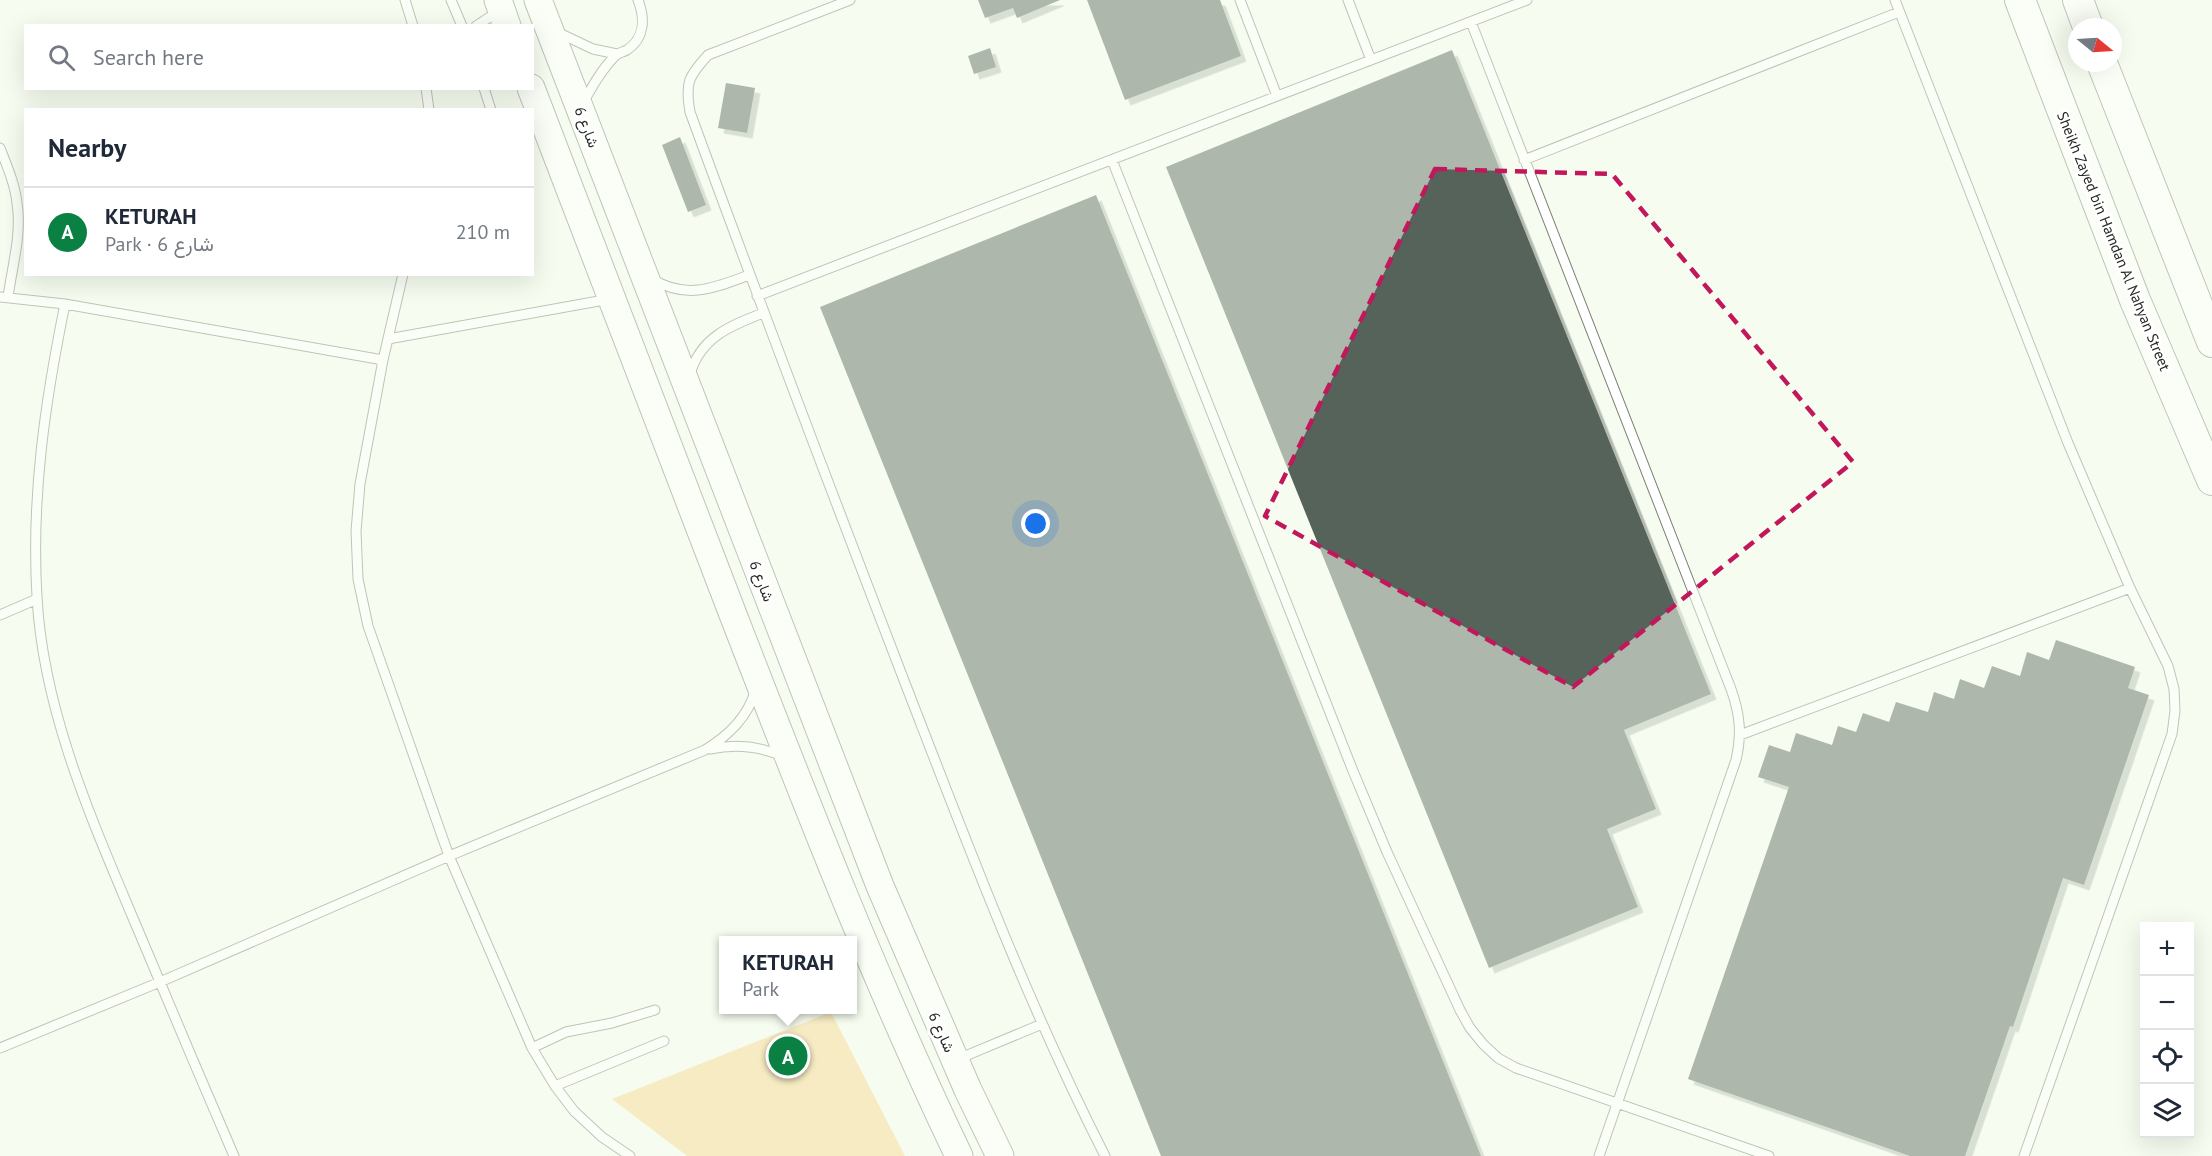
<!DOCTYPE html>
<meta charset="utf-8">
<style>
:root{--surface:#fff;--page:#f6f6f7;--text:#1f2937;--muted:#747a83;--line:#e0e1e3;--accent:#0b8043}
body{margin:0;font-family:"PT Sans",Vazirmatn,sans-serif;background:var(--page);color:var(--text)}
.controls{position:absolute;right:18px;bottom:18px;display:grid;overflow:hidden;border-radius:0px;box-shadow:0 6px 24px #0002}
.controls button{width:54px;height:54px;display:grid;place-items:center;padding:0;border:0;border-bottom:2px solid var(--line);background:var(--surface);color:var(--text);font:30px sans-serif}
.compass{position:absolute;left:2068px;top:18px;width:54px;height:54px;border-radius:50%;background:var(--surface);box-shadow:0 6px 24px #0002;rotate:108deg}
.you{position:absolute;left:1036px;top:524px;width:21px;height:21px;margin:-15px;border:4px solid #fff;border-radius:50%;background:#1a73e8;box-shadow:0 0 0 9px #1a73e833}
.badge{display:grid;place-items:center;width:39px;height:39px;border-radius:50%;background:var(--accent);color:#fff;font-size:20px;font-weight:700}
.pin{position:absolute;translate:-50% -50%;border:3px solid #fff;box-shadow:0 2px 6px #0006}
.popup{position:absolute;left:719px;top:936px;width:138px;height:78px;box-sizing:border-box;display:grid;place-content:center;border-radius:0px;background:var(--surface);filter:drop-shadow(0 2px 4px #0005);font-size:20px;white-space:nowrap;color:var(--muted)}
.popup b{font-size:22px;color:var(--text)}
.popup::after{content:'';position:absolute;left:50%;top:100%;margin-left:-12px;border:12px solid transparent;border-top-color:var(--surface)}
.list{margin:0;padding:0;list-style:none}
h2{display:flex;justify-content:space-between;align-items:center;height:78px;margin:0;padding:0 24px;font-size:26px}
h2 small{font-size:20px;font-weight:400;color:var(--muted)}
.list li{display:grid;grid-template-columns:39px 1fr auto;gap:18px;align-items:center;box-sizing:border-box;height:90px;padding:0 24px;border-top:2px solid var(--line)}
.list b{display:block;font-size:22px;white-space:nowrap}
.list p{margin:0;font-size:20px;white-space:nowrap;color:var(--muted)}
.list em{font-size:20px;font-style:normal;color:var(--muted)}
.icon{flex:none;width:33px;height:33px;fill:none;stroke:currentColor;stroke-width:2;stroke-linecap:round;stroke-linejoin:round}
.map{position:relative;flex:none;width:2212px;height:1156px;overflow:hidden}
.search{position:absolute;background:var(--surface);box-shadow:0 6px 24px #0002;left:24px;top:24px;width:510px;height:66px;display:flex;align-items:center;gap:15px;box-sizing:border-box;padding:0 21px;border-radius:0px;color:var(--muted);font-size:22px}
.panel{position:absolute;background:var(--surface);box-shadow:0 6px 24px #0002;left:24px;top:108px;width:510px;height:168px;border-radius:0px}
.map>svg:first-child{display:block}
.green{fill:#f5d58c}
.building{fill:#57635a;filter:url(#shadow)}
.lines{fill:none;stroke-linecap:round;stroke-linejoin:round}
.lane-casing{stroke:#798074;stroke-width:11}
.secondary-casing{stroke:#798074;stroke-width:29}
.primary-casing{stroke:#798074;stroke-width:32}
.lane{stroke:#fff;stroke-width:9}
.secondary{stroke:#fff;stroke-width:27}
.primary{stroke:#fff;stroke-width:30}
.marked{fill:none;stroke:#c2185b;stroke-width:4.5;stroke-dasharray:12 8;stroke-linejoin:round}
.labels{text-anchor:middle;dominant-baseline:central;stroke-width:6;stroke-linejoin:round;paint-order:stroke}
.street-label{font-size:15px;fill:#272a25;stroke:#fff}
</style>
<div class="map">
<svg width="2212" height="1156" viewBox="0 0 2212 1156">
<defs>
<filter id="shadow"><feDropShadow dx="5.5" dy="5.5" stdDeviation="0" flood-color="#0004"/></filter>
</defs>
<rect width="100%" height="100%" fill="#f6fdf0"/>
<path class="green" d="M831,1012l74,144h-218l-75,-57z"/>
<path class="building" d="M978,0h82l-43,18 -4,-10 -28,10z
M1087,0h133l21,56 -116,44z
M990,48l6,19 -22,7 -6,-18z
M1452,50l259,644 -87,36 32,79 -49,20 31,78 -149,61 -323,-801z
M726,83l29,5 -8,45 -29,-5z
M680,137l26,68 -18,7 -26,-67z
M1096,195l385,961h-320l-341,-849z
M2056,640l79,27 -7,21 21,7 -65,190 -21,-7 -50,149 -3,-1 -45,130h-55l-222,-77 101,-292 -31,-10 11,-32 21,7 6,-19 36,12 6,-19 18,6 7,-19 26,9 7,-20 32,10 6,-20 20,7 6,-20 24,9 8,-22 28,10 7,-24 22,8z"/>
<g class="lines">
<g class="lane-casing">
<path id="lane" d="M405,0l8,26
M451,0l11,26
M850,0l-142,55c-20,22 -23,28 -18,57 70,192 142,381 215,571 62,160 122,320 200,473
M1240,0l37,96
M1348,0l23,60
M1895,0l173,443 62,145 38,78 6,23 1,22 -3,23 -148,422
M1471,22l260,667c9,25 11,46 5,71l-137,396
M476,26l23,-15
M557,32l36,17 24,5
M426,88l3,22
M484,88l7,22
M583,103c9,-16 19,-34 32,-47 3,-3 8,-4 12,-6 18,-12 18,-32 11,-50
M0,148c7,18 15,36 17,55 5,31 -5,64 -9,94
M1112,160l241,611 34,81 73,158 10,18 13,16 15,14 18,10 253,88
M1524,160l375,-148
M403,274l-20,86 -23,124 -4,47 2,48 10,47 81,230 83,192 23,38 19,25 28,26 28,19
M652,279c35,21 62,9 97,-4
M757,296l770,-296
M0,297l65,7 318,56
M65,304c-20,98 -34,193 -28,293 6,112 53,219 96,321 33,79 67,159 101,238
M388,339l222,-40
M690,374c11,-37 40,-48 73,-61
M0,615l37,-16
M1740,735l390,-147
M710,749c24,-5 49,-3 72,7
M0,1048l160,-66 289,-126 256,-106c24,-15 43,-33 51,-61
M532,1048l34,-16 46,-9 43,-13
M958,1059l84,-35
M555,1086l109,-45"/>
</g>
<g class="secondary-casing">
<path id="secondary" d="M498,0l9,26
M538,0l342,886 88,204 32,66
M531,88c67,175 134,350 201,524 71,183 142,367 227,544"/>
</g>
<g class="primary-casing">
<path id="primary" d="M2020,0l115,300 77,180
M2078,0l10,27
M2102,63l110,279"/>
</g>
<use href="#lane" class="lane"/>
<use href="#secondary" class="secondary"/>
<use href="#primary" class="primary"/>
</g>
<path d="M0 0H2212V1156H0ZM1435,169l177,5 241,288 -280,225 -308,-171z" fill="#f6fdf0" fill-opacity=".55" fill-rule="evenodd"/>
<path class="marked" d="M1435,169l177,5 241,288 -280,225 -308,-171z"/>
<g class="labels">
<g class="street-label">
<text transform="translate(587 127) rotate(69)">شارع 6</text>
<text transform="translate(2114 241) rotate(68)">Sheikh Zayed bin Hamdan Al Nahyan Street</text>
<text transform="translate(762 581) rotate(69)">شارع 6</text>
<text transform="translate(942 1032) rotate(66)">شارع 6</text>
</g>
</g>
</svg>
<div class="controls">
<button>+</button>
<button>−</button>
<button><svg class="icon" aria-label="locate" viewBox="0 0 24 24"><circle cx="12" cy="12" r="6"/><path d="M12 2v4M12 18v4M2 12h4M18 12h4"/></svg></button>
<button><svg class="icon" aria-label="layers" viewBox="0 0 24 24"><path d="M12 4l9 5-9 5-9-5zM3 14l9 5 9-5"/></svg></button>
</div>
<svg class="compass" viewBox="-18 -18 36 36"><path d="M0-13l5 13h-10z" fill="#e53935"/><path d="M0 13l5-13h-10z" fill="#747a83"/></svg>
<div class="you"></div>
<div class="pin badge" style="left:788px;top:1056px">A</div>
<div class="popup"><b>KETURAH</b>Park</div>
<div class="search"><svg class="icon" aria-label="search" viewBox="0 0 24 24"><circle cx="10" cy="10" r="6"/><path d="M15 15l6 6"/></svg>Search here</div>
<section class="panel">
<h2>Nearby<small></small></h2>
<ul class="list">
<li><span class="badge">A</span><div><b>KETURAH</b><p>Park · شارع 6</p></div><em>210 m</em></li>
</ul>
</section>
</div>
